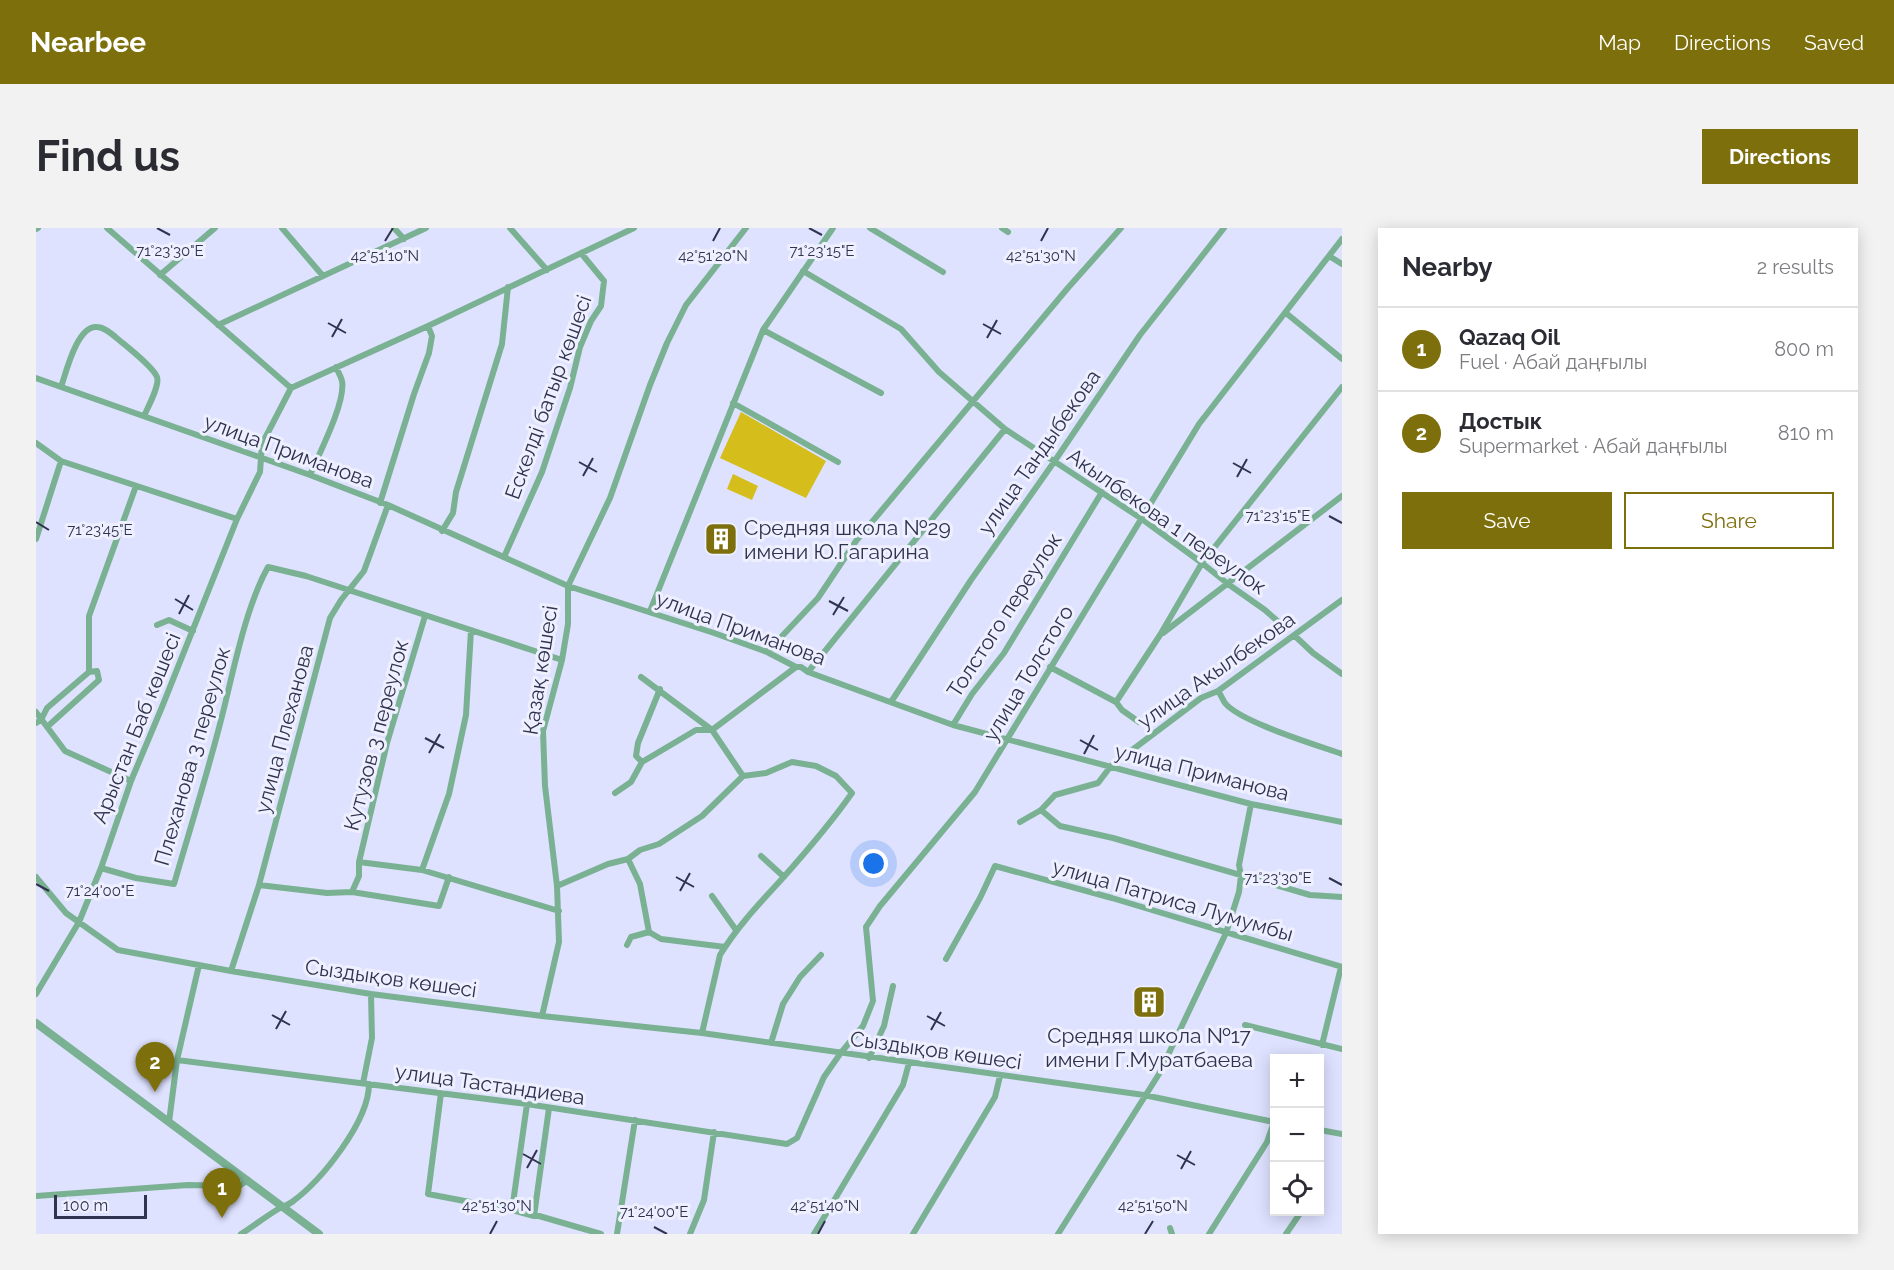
<!DOCTYPE html>
<meta charset="utf-8">
<style>
:root{--surface:#fff;--page:#f2f2f3;--text:#2b2b33;--muted:#7c7c81;--line:#e1e1e2;--accent:#7d6f0c}
body{margin:0;font-family:Raleway,sans-serif;background:var(--page);color:var(--text)}
.controls{position:absolute;right:18px;bottom:18px;display:grid;overflow:hidden;border-radius:0px;box-shadow:0 3px 15px #0003}
.controls button{width:54px;height:54px;display:grid;place-items:center;padding:0;border:0;border-bottom:2px solid var(--line);background:var(--surface);color:var(--text);font:30px sans-serif}
.scale{position:absolute;left:18px;bottom:15px;width:93px;box-sizing:border-box;padding-left:6px;border:3px solid #30324e;border-top:0;font-size:16px;line-height:21px;white-space:nowrap;color:#30324e;-webkit-text-stroke:4px #eef0ff;paint-order:stroke}
.you{position:absolute;left:838px;top:636px;width:21px;height:21px;margin:-15px;border:4px solid #fff;border-radius:50%;background:#1a73e8;box-shadow:0 0 0 9px #1a73e833}
.badge{display:grid;place-items:center;width:39px;height:39px;border-radius:50%;background:var(--accent);color:#fff;font-size:20px;font-weight:700}
.pin{position:absolute;translate:-50% -50px;filter:drop-shadow(0 2px 3px #0008)}
.pin::after{content:'';position:absolute;top:32px;width:21px;height:18px;background:inherit;clip-path:polygon(0 0,100% 0,50% 100%)}
.list{margin:0;padding:0;list-style:none}
h2{display:flex;justify-content:space-between;align-items:center;height:78px;margin:0;padding:0 24px;font-size:26px}
h2 small{font-size:20px;font-weight:400;color:var(--muted)}
.list li{display:grid;grid-template-columns:39px 1fr auto;gap:18px;align-items:center;box-sizing:border-box;height:84px;padding:0 24px;border-top:2px solid var(--line)}
.list b{display:block;font-size:22px;white-space:nowrap}
.list p{margin:0;font-size:20px;white-space:nowrap;color:var(--muted)}
.list em{font-size:20px;font-style:normal;color:var(--muted)}
.actions{display:flex;gap:12px;padding:18px 24px}
.actions a{flex:1;padding:14px 0;border:2px solid var(--accent);border-radius:0px;text-align:center;font-size:21px;color:var(--accent)}
.actions .main{background:var(--accent);color:#fff}
.icon{flex:none;width:33px;height:33px;fill:none;stroke:currentColor;stroke-width:2;stroke-linecap:round;stroke-linejoin:round}
.map{position:relative;flex:none;width:1306px;height:1006px;overflow:hidden;border-radius:0px}
header{display:flex;align-items:center;gap:36px;box-sizing:border-box;height:84px;padding:0 30px;background:var(--accent);color:#fff}
header strong{font-size:28px}
nav{display:flex;gap:33px;margin-inline-start:auto;font-size:21px}
.intro{display:flex;align-items:center;justify-content:space-between;box-sizing:border-box;height:144px;padding:0 36px}
h1{margin:0;font-size:42px}
.button{padding:15px 27px;border-radius:0px;background:var(--accent);color:#fff;font-size:21px;font-weight:700}
main{display:flex;gap:36px;padding:0 36px}
aside{flex:1;background:var(--surface);border-radius:0px;box-shadow:0 3px 15px #0003}
.map>svg:first-child{display:block}
.green{fill:#d5be1c}
.lines{fill:none;stroke-linecap:round;stroke-linejoin:round}
.minor{stroke:#7ab193;stroke-width:6}
.tertiary{stroke:#7ab193;stroke-width:8}
.ticks{fill:none;stroke:#30324e;stroke-width:2}
.labels{text-anchor:middle;dominant-baseline:central;stroke-width:6;stroke-linejoin:round;paint-order:stroke}
.street-label{font-size:21px;fill:#30324e;stroke:#eef0ff}
.poi-label{font-size:21px;fill:#30324e;stroke:#eef0ff;text-anchor:start}
.ticks-label{font-size:15px;text-anchor:middle;fill:#30324e;stroke:#eef0ff;stroke-width:6;stroke-linejoin:round;paint-order:stroke}
</style>
<header>
<strong>Nearbee</strong>
<nav><a>Map</a><a>Directions</a><a>Saved</a></nav>
</header>
<div class="intro"><h1>Find us</h1><a class="button">Directions</a></div>
<main>
<div class="map">
<svg width="1306" height="1006" viewBox="0 0 1306 1006">
<rect width="100%" height="100%" fill="#dee2ff"/>
<path class="green" d="M705,184l85,49 -20,37 -86,-40z
M697,246l25,12 -6,14 -25,-11z"/>
<g class="lines">
<path class="minor" d="M71,0l184,160
M246,0l41,48
M358,0l10,11
M474,0l37,42
M834,0l73,44
M966,0l6,4
M0,1l2,-1
M1293,28l13,8
M767,43l98,58 38,43 66,57 137,90 60,44 26,21 37,26 17,15
M124,47l55,-47
M1250,85l56,46
M182,97l208,-97
M727,102l118,63
M0,150l274,97 78,30 180,81 146,47 53,19 29,15h5l7,5 145,53 298,79 91,18
M25,159c5,-14 16,-62 36,-60 9,0 19,11 27,17 8,7 29,23 33,33 3,8 -9,30 -13,39
M697,175l105,59
M0,215l25,18 176,58
M274,247c9,-21 36,-73 32,-94 -1,-5 -4,-9 -6,-14
M344,275l34,-109 15,-41 3,-17 -4,-10
M406,303l11,-18 3,-21 46,-148 6,-57
M0,311l25,-78
M468,329l38,-85 28,-84 10,-41 11,-26 10,-15 3,-25 -23,-28
M614,383l113,-281 70,-102
M121,397l12,-5 24,11
M1127,405l179,-137
M1259,408l18,17 29,21
M731,424l51,-54 38,-57 211,-252 54,-61
M1014,439l66,35 44,-67 42,-72 140,-176
M53,444v-56l47,-130
M772,444l197,-243
M605,449l71,53 31,46
M1182,463c3,4 5,9 7,12 15,19 92,42 117,51
M855,474l80,-122 83,-118 86,-127 84,-107
M1080,474l6,8 17,12
M0,484l29,39 66,30
M0,495l5,-3 6,-12 42,-36 8,-1 2,9 -52,47
M917,497l19,-31 32,-41 98,-161
M606,534l-6,-6 2,-13 22,-54
M579,565l16,-11 11,-20 54,-32h16l84,-63
M1005,582l19,16 53,12 197,57 32,2
M984,594l21,-12 14,-15 43,-12 13,-17 90,-68 17,-7 124,-91
M725,628l23,21
M592,631l12,25 9,48
M323,634l63,8 137,41
M65,640l35,10 38,6c16,-55 33,-109 47,-164 12,-46 24,-112 47,-153l38,9 256,84
M386,642l27,-76 17,-79 5,-85
M0,649l30,36 52,37 113,21 140,23 171,22 160,17 442,62 130,27
M223,657l68,8 25,-1 87,14 10,-29
M521,658l51,-22 20,-5 12,-9 19,-6 43,-28 41,-40 23,-3 26,-11 24,4 20,10 16,17c-21,30 -46,59 -71,87 -22,24 -44,47 -61,75l-18,78
M316,664l7,-16v-14l28,-119 38,-127
M676,668l24,34
M591,717l4,-8 18,-5 12,7 64,8
M910,731l34,-61 15,-32 117,32 230,69
M195,743l28,-86 71,-267 11,-18 23,-29 24,-66
M0,766l43,-72 22,-54 30,-87 31,-74 75,-188 23,-47 2,-28 29,-56 137,-62 206,-98
M506,788l17,-74 -2,-56 -12,-100 -2,-55 19,-71 6,-36v-38l42,-88 40,-113 17,-42 19,-38 60,-77
M1209,797l97,24
M735,815l12,-39 17,-27 21,-22
M1286,817l19,-78
M833,830l15,-32 9,-40
M141,832l350,44 260,40 10,-6 27,-61 16,-23 23,-28 10,-25 -7,-74 14,-21 95,-114 224,-368 143,-185
M327,855l9,-45 -1,-44
M405,865l-13,101 84,16 22,6h5l62,18
M133,894l8,-62 22,-95
M1284,902l22,4
M0,968l152,-11 51,1 9,-6
M476,982l15,-106
M498,988l15,-108
M1134,1000l2,6
M205,1006c13,-8 25,-18 39,-26 4,-2 8,-3 12,-6 30,-22 77,-81 77,-118
M581,1006l18,-114
M654,1006l14,-34 10,-68
M778,1006l89,-149 6,-22
M877,1006l82,-137 5,-21
M1022,1006l101,-160 67,-141 13,-41 2,-17 -2,-10 12,-61
M1173,1006l58,-92 7,-20
M1250,1006l15,-22"/>
<path class="tertiary" d="M0,795l283,211"/>
</g>
<path class="ticks" d="M121,0l13,7M773,0l13,7M349,13l8,-13M677,13l7,-13M1005,13l7,-13M292,95l18,10M947,96l18,10M296,109l10,-18M951,110l10,-18M543,234l18,10M1197,235l18,10M547,248l10,-18M1201,249l10,-18M1293,288l13,7M0,294l13,8M139,371l18,11M793,373l19,10M143,386l10,-19M797,387l11,-18M389,510l19,10M1044,512l18,10M393,525l11,-19M1048,526l10,-19M640,649l18,10M1293,650l13,7M0,656l13,7M644,663l10,-18M236,787l18,10M891,788l18,10M240,801l10,-18M895,802l10,-18M487,926l18,10M1141,927l18,10M491,940l10,-18M1145,941l10,-18M618,999l13,7M454,1006l7,-13M782,1006l7,-13M1109,1006l8,-13"/>
<defs>
<g id="building-square" transform="scale(1.725)"><rect x="-9" y="-9" width="18" height="18" rx="4" fill="#7d6f0c" stroke="#eef0ff"/><path d="M-4-6H4V6H1V3H-1V6H-4ZM-2.5-4.3h1.7v1.8h-1.7ZM.8-4.3h1.7v1.8H.8ZM-2.5-1h1.7V.8h-1.7ZM.8-1h1.7V.8H.8Z" fill="#fff"/></g>
</defs>
<g fill-rule="evenodd">
<use href="#building-square" x="685" y="311"/>
<use href="#building-square" x="1113" y="774"/>
</g>
<g class="labels">
<g class="street-label">
<text transform="translate(512 169) rotate(-70)">Ескелді батыр көшесі</text>
<text transform="translate(253 223) rotate(20)">улица Приманова</text>
<text transform="translate(1003 224) rotate(-55)">улица Тандыбекова</text>
<text transform="translate(1131 293) rotate(35)">Акылбекова 1 переулок</text>
<text transform="translate(968 387) rotate(-57)">Толстого переулок</text>
<text transform="translate(705 400) rotate(20)">улица Приманова</text>
<text transform="translate(504 442) rotate(-81)">Қазақ көшесі</text>
<text transform="translate(1180 442) rotate(-35)">улица Акылбекова</text>
<text transform="translate(992 445) rotate(-59)">улица Толстого</text>
<text transform="translate(100 500) rotate(-68)">Арыстан Баб көшесі</text>
<text transform="translate(248 501) rotate(-75)">улица Плеханова</text>
<text transform="translate(340 507) rotate(-75)">Кутузов 3 переулок</text>
<text transform="translate(156 528) rotate(-74)">Плеханова 3 переулок</text>
<text transform="translate(1166 544) rotate(14)">улица Приманова</text>
<text transform="translate(1137 672) rotate(16)">улица Патриса Лумумбы</text>
<text transform="translate(355 750) rotate(8)">Сыздықов көшесі</text>
<text transform="translate(900 822) rotate(8)">Сыздықов көшесі</text>
<text transform="translate(454 856) rotate(8)">улица Тастандиева</text>
</g>
<g class="poi-label">
<text x="708" y="299">Средняя школа №29<tspan x="708" dy="24">имени Ю.Гагарина</tspan></text>
<text x="1113" y="807" text-anchor="middle">Средняя школа №17<tspan x="1113" dy="24">имени Г.Муратбаева</tspan></text>
</g>
</g>
<g class="ticks-label">
<text x="134" y="28">71°23'30"E</text>
<text x="786" y="28">71°23'15"E</text>
<text x="349" y="33">42°51'10"N</text>
<text x="677" y="33">42°51'20"N</text>
<text x="1005" y="33">42°51'30"N</text>
<text x="1242" y="293">71°23'15"E</text>
<text x="64" y="307">71°23'45"E</text>
<text x="1242" y="655">71°23'30"E</text>
<text x="64" y="668">71°24'00"E</text>
<text x="461" y="983">42°51'30"N</text>
<text x="789" y="983">42°51'40"N</text>
<text x="1117" y="983">42°51'50"N</text>
<text x="618" y="989">71°24'00"E</text>
</g>
</svg>
<div class="controls">
<button>+</button>
<button>−</button>
<button><svg class="icon" aria-label="locate" viewBox="0 0 24 24"><circle cx="12" cy="12" r="6"/><path d="M12 2v4M12 18v4M2 12h4M18 12h4"/></svg></button>
</div>
<div class="scale">100 m</div>
<div class="you"></div>
<div class="pin badge" style="left:186px;top:990px">1</div>
<div class="pin badge" style="left:119px;top:864px">2</div>
</div>
<aside>
<h2>Nearby<small>2 results</small></h2>
<ul class="list">
<li><span class="badge">1</span><div><b>Qazaq Oil</b><p>Fuel · Абай даңғылы</p></div><em>800 m</em></li>
<li><span class="badge">2</span><div><b>Достык</b><p>Supermarket · Абай даңғылы</p></div><em>810 m</em></li>
</ul>
<div class="actions"><a class="main">Save</a><a>Share</a></div>
</aside>
</main>
